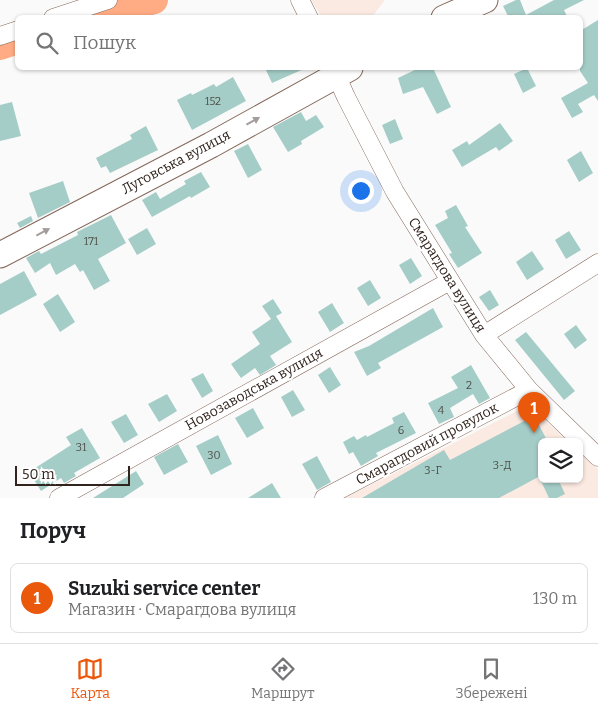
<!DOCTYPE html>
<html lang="uk">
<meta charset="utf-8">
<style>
:root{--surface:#fff;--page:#f6f6f6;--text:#202124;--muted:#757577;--line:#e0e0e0;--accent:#ea580c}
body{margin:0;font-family:Bitter,serif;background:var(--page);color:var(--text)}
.controls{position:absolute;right:15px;bottom:15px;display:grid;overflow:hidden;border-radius:8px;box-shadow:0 1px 4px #0004}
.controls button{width:45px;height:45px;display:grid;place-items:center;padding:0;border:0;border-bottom:1px solid var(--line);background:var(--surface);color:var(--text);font:25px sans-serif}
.scale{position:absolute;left:15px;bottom:12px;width:115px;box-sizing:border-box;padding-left:5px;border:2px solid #31241e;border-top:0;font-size:14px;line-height:18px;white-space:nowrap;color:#31241e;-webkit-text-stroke:4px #fff;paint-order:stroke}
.you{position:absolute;left:360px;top:190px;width:18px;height:18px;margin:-12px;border:4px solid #fff;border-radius:50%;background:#1a73e8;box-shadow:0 0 0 8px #1a73e833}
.badge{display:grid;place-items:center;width:32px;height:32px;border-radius:50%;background:var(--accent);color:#fff;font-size:16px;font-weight:700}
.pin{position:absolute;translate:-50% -41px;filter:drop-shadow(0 1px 2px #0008)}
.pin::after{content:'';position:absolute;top:26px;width:18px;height:15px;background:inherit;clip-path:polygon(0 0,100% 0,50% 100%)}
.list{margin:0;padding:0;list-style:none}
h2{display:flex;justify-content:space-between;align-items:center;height:65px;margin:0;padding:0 20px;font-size:21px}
h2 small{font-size:16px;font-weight:400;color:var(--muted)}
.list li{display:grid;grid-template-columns:32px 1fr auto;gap:15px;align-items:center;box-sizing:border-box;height:70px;margin:0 10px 10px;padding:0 10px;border:1px solid var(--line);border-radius:8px}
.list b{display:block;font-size:19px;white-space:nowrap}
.list p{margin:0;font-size:16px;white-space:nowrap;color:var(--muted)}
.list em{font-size:16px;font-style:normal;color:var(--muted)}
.icon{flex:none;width:28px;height:28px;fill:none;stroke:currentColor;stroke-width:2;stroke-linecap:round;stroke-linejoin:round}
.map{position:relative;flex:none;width:598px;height:498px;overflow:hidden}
.search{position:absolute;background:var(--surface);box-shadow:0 1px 4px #0004;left:15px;right:15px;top:15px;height:55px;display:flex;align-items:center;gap:12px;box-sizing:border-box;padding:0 18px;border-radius:8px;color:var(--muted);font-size:19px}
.sheet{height:145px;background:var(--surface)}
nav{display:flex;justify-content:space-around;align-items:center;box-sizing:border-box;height:70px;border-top:1px solid var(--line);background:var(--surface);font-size:14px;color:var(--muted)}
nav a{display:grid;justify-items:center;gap:2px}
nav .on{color:var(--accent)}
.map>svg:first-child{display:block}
.built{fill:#fbeae2}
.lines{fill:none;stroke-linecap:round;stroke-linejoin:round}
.river{stroke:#ffac84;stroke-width:28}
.building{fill:#a5cdc7}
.street-casing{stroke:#846759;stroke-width:19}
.secondary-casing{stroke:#846759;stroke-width:27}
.street{stroke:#fff;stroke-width:18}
.secondary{stroke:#fff;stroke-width:25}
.oneway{fill:#a29c9a}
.labels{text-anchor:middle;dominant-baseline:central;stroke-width:4.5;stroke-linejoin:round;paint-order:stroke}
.number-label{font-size:11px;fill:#4e4e48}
.street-label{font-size:14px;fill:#31241e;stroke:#fff}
</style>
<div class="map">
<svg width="598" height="498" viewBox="0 0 598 498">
<rect width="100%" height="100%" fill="#fafafa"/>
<path class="built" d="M311,0h74l-13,17 -42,1 -9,-2z
M529,405l39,37h-26v37h37v-27l19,17v29h-253z"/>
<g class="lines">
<path class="river" d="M92,18l62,-18
M0,46l18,-6"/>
</g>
<path class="building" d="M516,0h4l6,15 28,-15h30l-20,10 4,8h-59l-6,-12z
M598,20v81l-4,-6 -16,9 5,8 -11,6 -11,-20 27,-15 -8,-12v-40z
M265,68h41l-34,15z
M419,68h14l18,39 -14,7 -14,-27 -20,7 -5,-16z
M527,68l9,18 -13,7 -9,-19z
M233,77l13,24 -54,29 -15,-30 14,-7 1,2 22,-11 2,3z
M12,102l9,34 -21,5v-36z
M301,112l5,9 10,-6 8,12 -23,14 1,3 -14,8 -15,-25z
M395,119l8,20 -13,5 -8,-19z
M500,123l13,18 -14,10 -3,-4 -34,20 -10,-17 15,-9 2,4z
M146,126l12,24 -48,23 -4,-7 -5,2 -5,-10 36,-19 -2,-4z
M248,144l14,26 -14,8 -14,-27z
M581,151l12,22 -14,9 -12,-22z
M201,172l9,15 -19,11 -1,-2 -38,21 -10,-17 14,-8 4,7 26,-15 -2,-3z
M63,181l7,21 -32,16 -9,-25z
M456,205l12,21 -3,1 17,26 -24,15 -9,-14 3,-1 -17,-28 13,-7 -3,-7z
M111,215l15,28 -28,16 12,22 -16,9 -11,-20 -3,2 -5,-8 -19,11 -6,-12 -15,10 -9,-15 13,-7 2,3 37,-19 -1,-3z
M31,216l2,5 -13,7 -3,-5z
M147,228l9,16 -19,11 -9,-16z
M569,231l12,19 -15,9 -11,-19z
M532,251l12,18 -17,11 -11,-18z
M411,258l11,18 -12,8 -11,-19z
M24,271l13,24 -37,20v-31z
M370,280l11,18 -13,8 -11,-18z
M490,290l9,15 -10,6 -10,-14z
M58,294l17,28 -15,10 -17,-28z
M273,299l9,14 -6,3 16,26 -22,14 6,9 -16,10 -5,-7 -14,10 -10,-14 29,-20 -8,-12 19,-13 -9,-13z
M332,303l12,20 -14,9 -12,-20z
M433,308l10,19 -65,36 3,5 -14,8 -13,-24 15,-6z
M576,325l11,15 -12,9 -11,-15z
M526,332l49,59 -11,9 -49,-60z
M471,365l19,33 -11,6 -6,-10 -23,14 4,9 -15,7 -11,-21 30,-15 -7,-11z
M330,367l11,18 -12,8 -11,-18z
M203,373l10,18 -11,7 -11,-19z
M293,390l12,20 -13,7 -11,-20z
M167,394l10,17 -18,11 -11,-18z
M253,408l11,20 -17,10 -12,-20z
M404,412l12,21 -40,20 2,3 -17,10 -8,-14 -4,2 -6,-12 11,-6 3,4 9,-5 1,2 27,-14 -2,-5z
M126,414l12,21 -14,8 -13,-21z
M534,416l14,26h-6v33l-43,23h-137l82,-48 6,10z
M82,428l18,30 -26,15 2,3 -12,7 -3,-5 -20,13 -12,-19 42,-27 -5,-8z
M218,435l14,29 -21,11 -15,-29z
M178,444l10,18 -24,13 -10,-18z
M317,456l14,26 -14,8 -15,-26z
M136,471l8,13 -21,14h-30z
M540,479h18l7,15 -8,4h-8z
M272,483l9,15h-33z"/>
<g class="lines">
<g class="street-casing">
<path id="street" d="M300,0l9,18
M53,18l55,-18
M0,36l18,-6
M333,68l13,29 49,95 89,143 45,55 69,67
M484,335l114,-72
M59,498l391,-217
M324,498l205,-108"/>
</g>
<g class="secondary-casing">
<path id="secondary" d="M444,18l41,-18
M0,255l211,-110 139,-77"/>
</g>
<use href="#street" class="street"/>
<use href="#secondary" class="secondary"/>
</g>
<defs><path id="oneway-solid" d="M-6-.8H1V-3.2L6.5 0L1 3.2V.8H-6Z" transform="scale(1.25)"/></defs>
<g class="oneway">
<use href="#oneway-solid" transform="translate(253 121) rotate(-29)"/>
<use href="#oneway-solid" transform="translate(43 232) rotate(-28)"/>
</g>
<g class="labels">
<g class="number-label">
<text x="213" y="101">152</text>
<text x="91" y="241">171</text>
<text x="469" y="385">2</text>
<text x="441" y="410">4</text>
<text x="401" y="430">6</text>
<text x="81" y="447">31</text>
<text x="214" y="455">30</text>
<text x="502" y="465">3-Д</text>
<text x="433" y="470">3-Г</text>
</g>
<g class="street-label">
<text transform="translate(176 162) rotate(-28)">Луговська вулиця</text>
<text transform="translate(447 275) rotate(58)">Смарагдова вулиця</text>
<text transform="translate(254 389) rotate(-29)">Новозаводська вулиця</text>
<text transform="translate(427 444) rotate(-28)">Смарагдовий провулок</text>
</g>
</g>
</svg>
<div class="controls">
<button><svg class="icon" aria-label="layers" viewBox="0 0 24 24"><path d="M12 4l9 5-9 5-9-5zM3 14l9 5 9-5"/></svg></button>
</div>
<div class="scale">50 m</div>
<div class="you"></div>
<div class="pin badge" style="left:534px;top:433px">1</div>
<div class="search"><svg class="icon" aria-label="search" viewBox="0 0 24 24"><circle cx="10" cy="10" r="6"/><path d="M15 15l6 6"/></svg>Пошук</div>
</div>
<section class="sheet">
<h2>Поруч<small></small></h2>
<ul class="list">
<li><span class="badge">1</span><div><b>Suzuki service center</b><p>Магазин · Смарагдова вулиця</p></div><em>130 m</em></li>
</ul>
</section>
<nav>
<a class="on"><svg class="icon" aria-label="map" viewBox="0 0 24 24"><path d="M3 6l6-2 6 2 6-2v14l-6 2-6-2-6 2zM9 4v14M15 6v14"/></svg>Карта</a>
<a><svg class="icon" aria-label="directions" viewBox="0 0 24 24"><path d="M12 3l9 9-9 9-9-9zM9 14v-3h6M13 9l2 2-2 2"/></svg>Маршрут</a>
<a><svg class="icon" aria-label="saved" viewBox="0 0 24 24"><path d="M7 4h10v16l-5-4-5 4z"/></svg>Збережені</a>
</nav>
